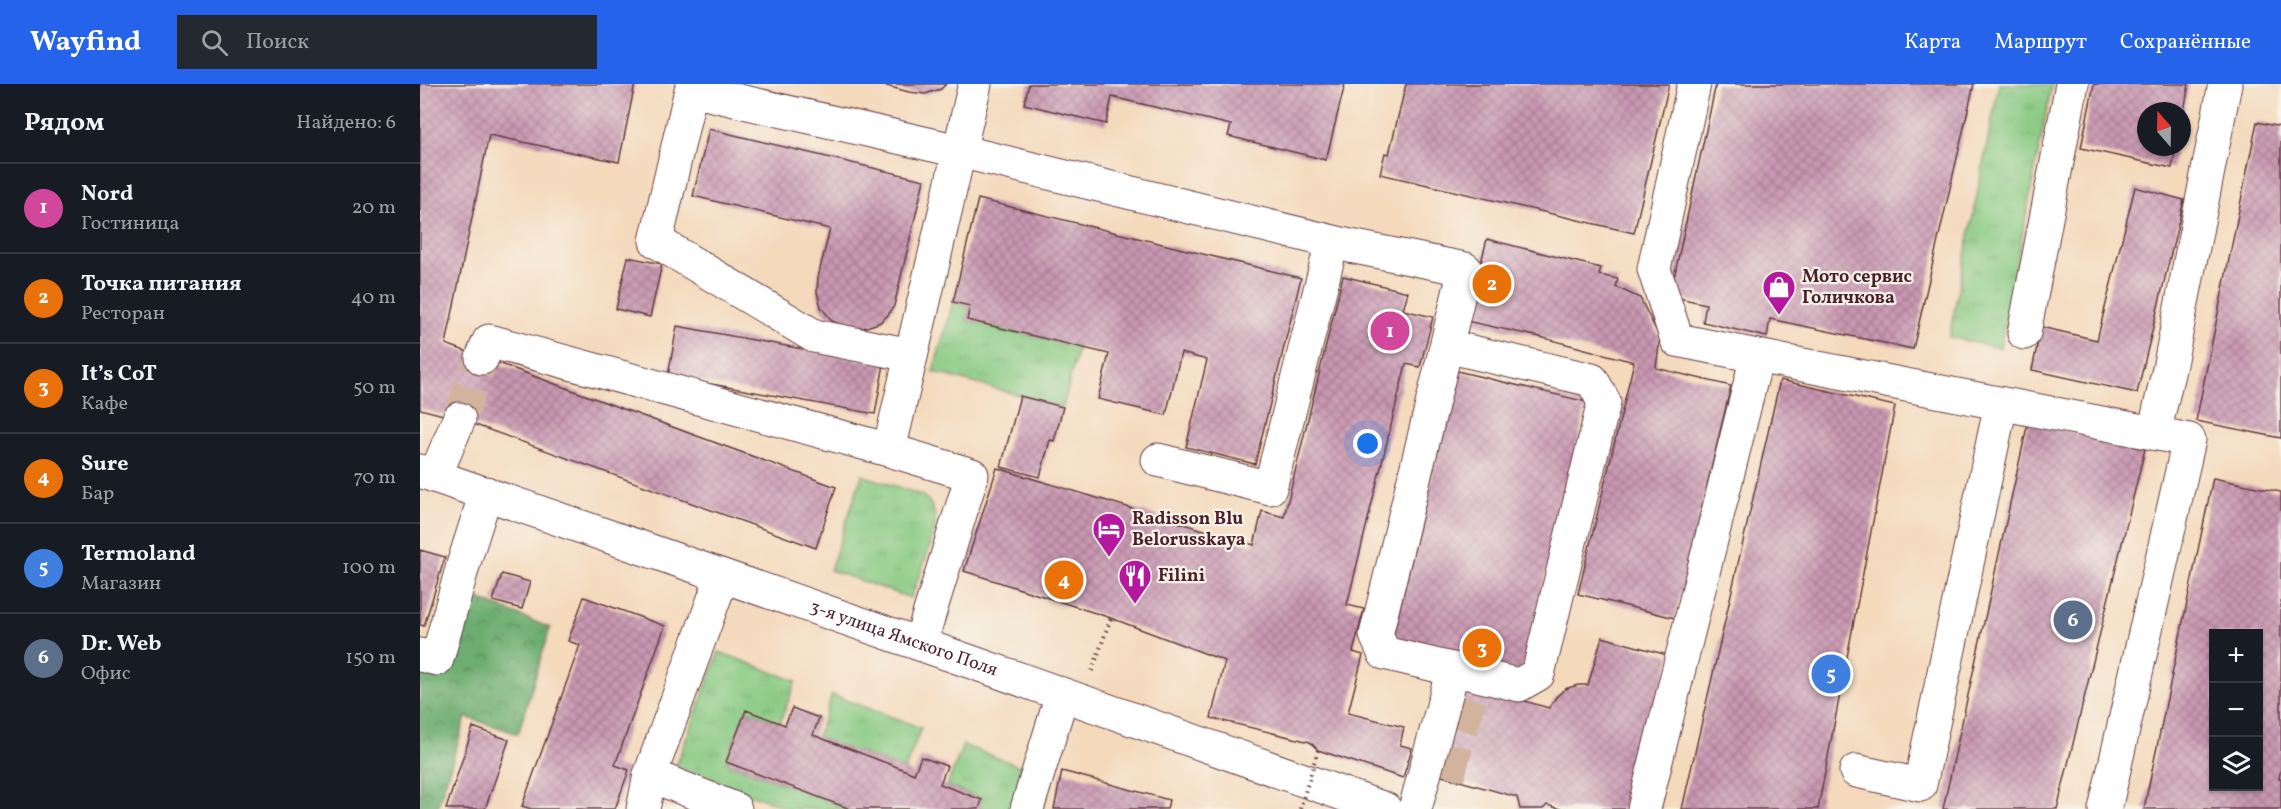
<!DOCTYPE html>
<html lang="ru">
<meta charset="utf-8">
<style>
:root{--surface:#171b24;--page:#242831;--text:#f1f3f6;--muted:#9ea1a6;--line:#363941;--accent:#2563eb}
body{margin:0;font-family:Vollkorn,serif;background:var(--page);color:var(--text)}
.controls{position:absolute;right:18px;bottom:18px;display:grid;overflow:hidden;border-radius:0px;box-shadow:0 2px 4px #0004}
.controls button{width:54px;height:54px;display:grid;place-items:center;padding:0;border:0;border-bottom:2px solid var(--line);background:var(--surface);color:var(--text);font:30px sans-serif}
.compass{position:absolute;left:1717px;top:18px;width:54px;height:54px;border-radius:50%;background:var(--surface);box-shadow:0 2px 4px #0004;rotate:340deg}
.you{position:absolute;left:948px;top:360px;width:21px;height:21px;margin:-15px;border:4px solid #fff;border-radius:50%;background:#1a73e8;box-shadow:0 0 0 9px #1a73e833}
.badge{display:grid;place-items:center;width:39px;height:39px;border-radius:50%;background:var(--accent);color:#fff;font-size:20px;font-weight:700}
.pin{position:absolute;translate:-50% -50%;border:3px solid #fff;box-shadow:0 2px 6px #0006}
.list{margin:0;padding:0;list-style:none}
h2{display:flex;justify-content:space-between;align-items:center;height:78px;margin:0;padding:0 24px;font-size:26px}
h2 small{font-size:20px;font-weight:400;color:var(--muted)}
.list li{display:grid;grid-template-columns:39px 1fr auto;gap:18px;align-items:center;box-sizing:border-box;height:90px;padding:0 24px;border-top:2px solid var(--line)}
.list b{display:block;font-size:22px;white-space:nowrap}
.list p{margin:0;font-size:20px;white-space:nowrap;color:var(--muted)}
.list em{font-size:20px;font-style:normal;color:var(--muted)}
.icon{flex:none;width:33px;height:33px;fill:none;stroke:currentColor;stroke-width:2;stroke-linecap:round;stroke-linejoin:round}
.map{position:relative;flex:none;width:1861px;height:725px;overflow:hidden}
header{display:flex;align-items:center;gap:36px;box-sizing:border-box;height:84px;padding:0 30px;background:var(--accent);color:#fff}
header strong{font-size:28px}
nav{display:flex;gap:33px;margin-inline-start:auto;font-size:21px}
.search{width:420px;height:54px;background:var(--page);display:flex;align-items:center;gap:15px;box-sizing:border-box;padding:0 21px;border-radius:0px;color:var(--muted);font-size:22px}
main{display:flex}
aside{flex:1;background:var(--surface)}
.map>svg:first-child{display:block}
.grass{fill:url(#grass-tufts);stroke:#687456;stroke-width:1.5}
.forest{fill:url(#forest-crowns);stroke:#5c664d;stroke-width:1.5}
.building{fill:url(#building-cross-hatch);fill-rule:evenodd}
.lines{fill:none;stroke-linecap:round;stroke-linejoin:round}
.minor-tunnel{stroke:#d2b49e;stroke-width:33;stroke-dasharray:33 16;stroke-linecap:butt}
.minor-casing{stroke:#643b41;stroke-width:35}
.path{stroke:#643b41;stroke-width:4;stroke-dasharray:1.5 4.5;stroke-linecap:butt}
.minor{stroke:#fff;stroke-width:33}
.path-bridge{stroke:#643b41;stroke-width:4;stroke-dasharray:1.5 4.5;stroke-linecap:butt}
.labels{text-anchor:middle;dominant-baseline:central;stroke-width:4.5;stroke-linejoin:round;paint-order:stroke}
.poi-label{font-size:18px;font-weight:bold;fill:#4a1f2b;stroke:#f7f3e8;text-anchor:start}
.street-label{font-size:18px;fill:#4a1f2b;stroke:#f7f3e8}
</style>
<header>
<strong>Wayfind</strong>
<div class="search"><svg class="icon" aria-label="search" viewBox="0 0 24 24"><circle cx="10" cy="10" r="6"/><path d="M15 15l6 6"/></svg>Поиск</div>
<nav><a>Карта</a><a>Маршрут</a><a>Сохранённые</a></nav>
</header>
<main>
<aside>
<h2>Рядом<small>Найдено: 6</small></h2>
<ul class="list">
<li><span class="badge" style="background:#d1479c">1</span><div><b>Nord</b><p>Гостиница</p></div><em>20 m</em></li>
<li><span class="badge" style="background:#e8710a">2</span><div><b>Точка питания</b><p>Ресторан</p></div><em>40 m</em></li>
<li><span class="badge" style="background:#e8710a">3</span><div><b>It’s СоТ</b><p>Кафе</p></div><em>50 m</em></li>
<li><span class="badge" style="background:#e8710a">4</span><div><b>Sure</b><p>Бар</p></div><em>70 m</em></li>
<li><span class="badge" style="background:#3f7fe0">5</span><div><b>Termoland</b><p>Магазин</p></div><em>100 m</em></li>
<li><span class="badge" style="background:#5c6f8a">6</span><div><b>Dr. Web</b><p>Офис</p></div><em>150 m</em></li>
</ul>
</aside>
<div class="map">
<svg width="1861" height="725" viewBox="0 0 1861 725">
<defs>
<pattern id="grass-tufts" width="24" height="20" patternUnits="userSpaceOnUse" patternTransform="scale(1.5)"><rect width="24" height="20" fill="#87c981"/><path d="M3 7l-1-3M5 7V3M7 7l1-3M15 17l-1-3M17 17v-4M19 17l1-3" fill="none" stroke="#76ac70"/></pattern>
<pattern id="forest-crowns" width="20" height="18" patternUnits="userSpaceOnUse" patternTransform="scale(1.5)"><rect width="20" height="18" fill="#6dad6f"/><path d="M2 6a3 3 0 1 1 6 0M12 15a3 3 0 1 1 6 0" fill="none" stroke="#5c8c5b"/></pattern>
<pattern id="building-cross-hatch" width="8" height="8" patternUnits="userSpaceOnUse" patternTransform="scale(1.5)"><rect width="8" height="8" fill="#c998b2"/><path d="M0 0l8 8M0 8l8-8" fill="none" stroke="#a57b91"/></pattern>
</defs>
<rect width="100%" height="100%" fill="#f7f3e8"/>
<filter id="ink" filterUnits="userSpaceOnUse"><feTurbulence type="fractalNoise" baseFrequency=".0167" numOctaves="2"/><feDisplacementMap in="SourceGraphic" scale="12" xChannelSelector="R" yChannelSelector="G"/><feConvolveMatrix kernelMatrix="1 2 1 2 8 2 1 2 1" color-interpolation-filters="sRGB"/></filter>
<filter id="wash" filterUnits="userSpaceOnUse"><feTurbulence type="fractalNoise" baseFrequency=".008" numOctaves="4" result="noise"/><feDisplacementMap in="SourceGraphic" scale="24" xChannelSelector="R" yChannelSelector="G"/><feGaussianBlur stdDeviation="1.35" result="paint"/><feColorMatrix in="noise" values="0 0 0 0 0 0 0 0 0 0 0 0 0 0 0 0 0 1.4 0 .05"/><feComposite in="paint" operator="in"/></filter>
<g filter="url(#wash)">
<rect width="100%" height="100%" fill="#f4d9bb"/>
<path class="grass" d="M1579,0h53l-52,264 -51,-11z
M533,218l17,4 -3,14 111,27 -15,60 -130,-35z
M442,391l60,20c8,6 13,14 13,25 1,18 -17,58 -24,78l-81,-28z
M299,568l77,29 -16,42 -34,-13 -20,52 124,47h-61l-113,-43z
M412,611l89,33 -16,42 -88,-33z
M543,661l64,24 -16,40h-32l3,-10 -35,-13z"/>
<path class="forest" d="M49,511l81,33 -32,106 -52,-17 -29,92h-17v-146z"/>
<g id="blocks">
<path class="building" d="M0,0h215l-16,78 -130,-27 -43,209 390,143 -20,61 -357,-129 -39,-10z
M459,0h67l-5,5 -16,5 -16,-2z
M609,0h316l-19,76 -98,-24 3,-11 -119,-28 -6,27 -82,-20z
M986,0h263l-35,149 -254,-59 5,-21 4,1z
M1296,0h258l-61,265 -143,-30 -3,18 -64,-15 3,-18 -36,-8z
M1674,0h95l-5,27h-38v36h30l-4,21 -91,-20z
M1837,38l24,5v311l-85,-17z
M289,45l215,51 -30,126 -6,9 -9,8 -16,5h-15l-16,-7 -11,-14 -4,-15 1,-15 12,-48 -137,-33z
M1715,103l49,13 -47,193 -105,-23 9,-43 56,13z
M558,115l323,79 -46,186 -69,-17 21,-87 -26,-7 -15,62 -68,-16 11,-45 -142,-34 3,-14 -17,-4z
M1067,155l114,29 -2,7 19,4 -2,8 24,11 20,40 -4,30 75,18 -56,232 -97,-24 56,-232 -94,-25 -74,-16z
M208,173l34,7 -12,53 -34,-8z
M923,192l65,16 -5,18 30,7 -13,50 -14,-3 -59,241 17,4 -11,43 10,3 -15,58 56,14 -4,18 12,3 -9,30 -85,-28 -8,-8 -99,-24 14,-57 -114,-43 -147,-47 33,-103 257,77 8,-34 22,6z
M257,242l207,38 -9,50 -207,-38z
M1037,287l130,31 -65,271 -130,-31z
M1360,296l115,26 -77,403h-136z
M600,312l43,11 -9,34 -4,-1 -10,37 -39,-10z
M1608,338l117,27 -88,360h-114z
M1793,394l68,14v276l-2,11h2v30h-137zM1794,550h44v152h-44z
M0,466l25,7 -21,69 -4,-1z
M82,490l28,8 -8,27 -29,-8z
M164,513l81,29 -50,139 14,5 -14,39h-84l-9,-3 58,-161 -12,-4z
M1182,553l69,19 -43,153h-68l-13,-4 -4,4h-23l-3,-12 -79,-22 25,-91 86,24 7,-11 9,-8 13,-4h10z
M372,624l27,10 -6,17 92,35 9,4 7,-17 26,9 -7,18 42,16 -3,9h-129l-124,-47 20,-52 39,15z
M53,643l36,13 -24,69h-39z
M642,687l107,29 -2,9h-113z"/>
</g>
</g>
<g filter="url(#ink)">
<use href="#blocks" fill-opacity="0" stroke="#643b41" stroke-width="1.5"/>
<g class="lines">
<path class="minor-tunnel" d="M39,335l23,-61
M1028,693l25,-90"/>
<g class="minor-casing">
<g id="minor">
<path d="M1274,0l-40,185 23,71 80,16"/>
<path d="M1604,249l48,-249"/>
<path d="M491,271l-97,-19 -158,-95 35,-151 268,61 391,95 115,23 -89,366 8,18 135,32 19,-11 66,-272 -12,-22 -146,-34"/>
<path d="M62,274l7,-17 400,109 83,25 -52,169"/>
<path d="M1734,349l15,-64 56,-285"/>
<path d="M469,366l86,-366"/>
<path d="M738,376l112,28 62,-246"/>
<path id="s1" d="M0,387l557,193 408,145"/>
<path d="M15,392l24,-57"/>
<path d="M0,571l17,4 27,-97 22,-69"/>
<path d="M1436,687l64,14 81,-381"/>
<path d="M230,691l85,34"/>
<path d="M223,725l7,-34 72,-198"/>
<path d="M607,725l35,-114"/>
<path d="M995,725l38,-140"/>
<path d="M1224,725l113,-453 432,84 -84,369"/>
</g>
</g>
<path class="path" d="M672,587l19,-53"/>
<use href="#minor" class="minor"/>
<path class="path-bridge" d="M880,725l18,-59"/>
</g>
</g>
<defs>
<g id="shop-pin" transform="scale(1.725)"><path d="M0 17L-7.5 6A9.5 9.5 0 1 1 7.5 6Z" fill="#b5179e" stroke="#f7f3e8"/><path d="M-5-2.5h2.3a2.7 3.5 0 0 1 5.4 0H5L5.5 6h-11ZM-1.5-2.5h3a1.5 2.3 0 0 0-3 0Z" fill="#fff"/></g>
<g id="hotel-pin" transform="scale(1.725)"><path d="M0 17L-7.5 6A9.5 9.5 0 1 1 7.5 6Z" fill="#b5179e" stroke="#f7f3e8"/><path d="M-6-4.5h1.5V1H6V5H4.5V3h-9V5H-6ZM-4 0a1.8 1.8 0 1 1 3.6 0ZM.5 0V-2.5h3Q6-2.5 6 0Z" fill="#fff"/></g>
<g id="restaurant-pin" transform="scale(1.725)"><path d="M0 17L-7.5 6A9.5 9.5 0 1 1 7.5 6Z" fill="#b5179e" stroke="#f7f3e8"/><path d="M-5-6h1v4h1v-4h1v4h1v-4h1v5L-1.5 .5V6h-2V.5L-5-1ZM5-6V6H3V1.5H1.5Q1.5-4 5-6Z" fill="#fff"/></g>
</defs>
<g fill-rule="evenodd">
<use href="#shop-pin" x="1359" y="203"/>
<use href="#hotel-pin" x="689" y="445"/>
<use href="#restaurant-pin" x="715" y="492"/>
</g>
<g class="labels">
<g class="poi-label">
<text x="1382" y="193">Мото сервис<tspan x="1382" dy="21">Голичкова</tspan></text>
<text x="712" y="435">Radisson Blu<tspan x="712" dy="21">Belorusskaya</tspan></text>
<text x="738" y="492">Filini</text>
</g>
<g class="street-label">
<text stroke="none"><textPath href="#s1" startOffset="512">3-я улица Ямского Поля</textPath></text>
</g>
</g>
</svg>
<div class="controls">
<button>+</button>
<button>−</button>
<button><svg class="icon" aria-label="layers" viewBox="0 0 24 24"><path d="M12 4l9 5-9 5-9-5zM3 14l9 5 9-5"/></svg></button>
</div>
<svg class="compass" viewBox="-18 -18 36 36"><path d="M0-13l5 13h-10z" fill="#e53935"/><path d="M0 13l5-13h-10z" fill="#9ea1a6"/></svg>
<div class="you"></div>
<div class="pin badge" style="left:970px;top:247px;background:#d1479c">1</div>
<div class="pin badge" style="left:1072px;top:200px;background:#e8710a">2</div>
<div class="pin badge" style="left:1062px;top:564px;background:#e8710a">3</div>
<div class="pin badge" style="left:644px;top:496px;background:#e8710a">4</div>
<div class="pin badge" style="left:1411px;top:590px;background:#3f7fe0">5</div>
<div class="pin badge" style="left:1653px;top:536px;background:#5c6f8a">6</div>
</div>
</main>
